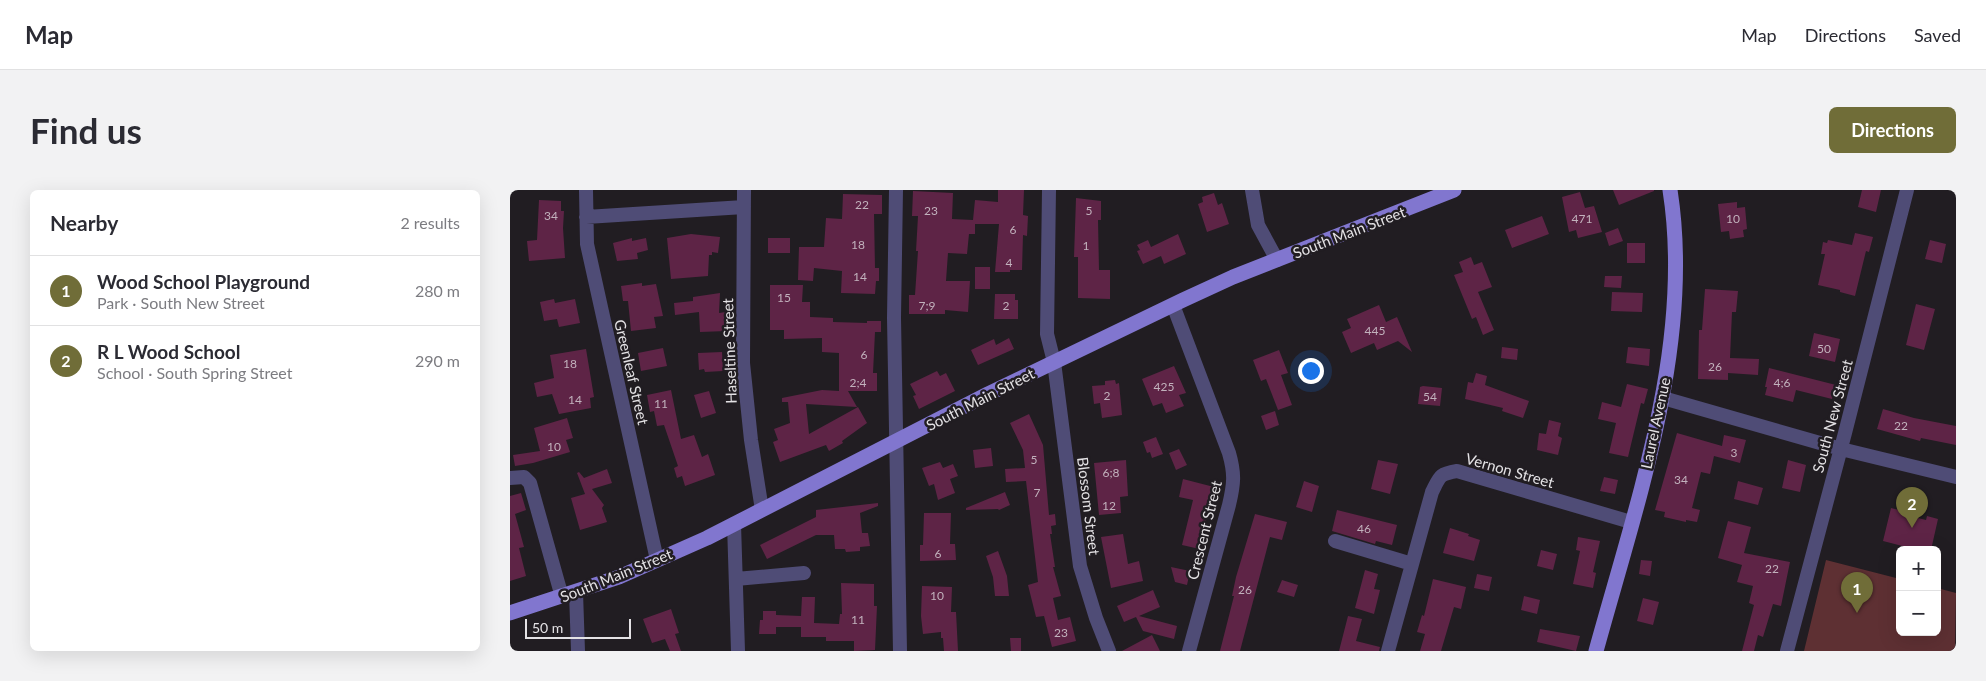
<!DOCTYPE html>
<meta charset="utf-8">
<style>
:root{--surface:#fff;--page:#f2f2f3;--text:#2b2b33;--muted:#7c7c81;--line:#e1e1e2;--accent:#706d38}
body{margin:0;font-family:Lato,sans-serif;background:var(--page);color:var(--text)}
.controls{position:absolute;right:15px;bottom:15px;display:grid;overflow:hidden;border-radius:8px;box-shadow:0 5px 20px #0002}
.controls button{width:45px;height:45px;display:grid;place-items:center;padding:0;border:0;border-bottom:1px solid var(--line);background:var(--surface);color:var(--text);font:25px sans-serif}
.scale{position:absolute;left:15px;bottom:12px;width:106px;box-sizing:border-box;padding-left:5px;border:2px solid #e4e2e5;border-top:0;font-size:14px;line-height:18px;white-space:nowrap;color:#e4e2e5;-webkit-text-stroke:4px #211d22;paint-order:stroke}
.you{position:absolute;left:800px;top:180px;width:18px;height:18px;margin:-12px;border:4px solid #fff;border-radius:50%;background:#1a73e8;box-shadow:0 0 0 8px #1a73e833}
.badge{display:grid;place-items:center;width:32px;height:32px;border-radius:50%;background:var(--accent);color:#fff;font-size:16px;font-weight:700}
.pin{position:absolute;translate:-50% -41px;filter:drop-shadow(0 1px 2px #0008)}
.pin::after{content:'';position:absolute;top:26px;width:18px;height:15px;background:inherit;clip-path:polygon(0 0,100% 0,50% 100%)}
.list{margin:0;padding:0;list-style:none}
h2{display:flex;justify-content:space-between;align-items:center;height:65px;margin:0;padding:0 20px;font-size:21px}
h2 small{font-size:16px;font-weight:400;color:var(--muted)}
.list li{display:grid;grid-template-columns:32px 1fr auto;gap:15px;align-items:center;box-sizing:border-box;height:70px;padding:0 20px;border-top:1px solid var(--line)}
.list b{display:block;font-size:19px;white-space:nowrap}
.list p{margin:0;font-size:16px;white-space:nowrap;color:var(--muted)}
.list em{font-size:16px;font-style:normal;color:var(--muted)}
.map{position:relative;flex:none;width:1446px;height:461px;overflow:hidden;border-radius:8px}
header{display:flex;align-items:center;gap:30px;box-sizing:border-box;height:70px;padding:0 25px;background:var(--surface);border-bottom:1px solid var(--line)}
header strong{font-size:24px}
nav{display:flex;gap:28px;margin-inline-start:auto;font-size:18px}
.intro{display:flex;align-items:center;justify-content:space-between;box-sizing:border-box;height:120px;padding:0 30px}
h1{margin:0;font-size:35px}
.button{padding:12px 22px;border-radius:8px;background:var(--accent);color:#fff;font-size:18px;font-weight:700}
main{display:flex;gap:30px;padding:0 30px}
aside{flex:1;background:var(--surface);border-radius:8px;box-shadow:0 5px 20px #0002}
.map>svg:first-child{display:block}
.green{fill:#5e3033}
.building{fill:#5e2446}
.lines{fill:none;stroke-linecap:round;stroke-linejoin:round}
.minor{stroke:#4f4c76;stroke-width:14}
.major{stroke:#8176cf;stroke-width:15}
.labels{text-anchor:middle;dominant-baseline:central;stroke-width:5;stroke-linejoin:round;paint-order:stroke}
.number-label{font-size:12px;fill:#c2b2bd}
.street-label{font-size:15px;fill:#e4e2e5;stroke:#211d22}
</style>
<header>
<strong>Map</strong>
<nav><a>Map</a><a>Directions</a><a>Saved</a></nav>
</header>
<div class="intro"><h1>Find us</h1><a class="button">Directions</a></div>
<main>
<aside>
<h2>Nearby<small>2 results</small></h2>
<ul class="list">
<li><span class="badge">1</span><div><b>Wood School Playground</b><p>Park · South New Street</p></div><em>280 m</em></li>
<li><span class="badge">2</span><div><b>R L Wood School</b><p>School · South Spring Street</p></div><em>290 m</em></li>
</ul>
</aside>
<div class="map">
<svg width="1446" height="461" viewBox="0 0 1446 461">
<rect width="100%" height="100%" fill="#211d22"/>
<path class="green" d="M1316,370l74,19v53h37v-44l19,5 -1,58h-151z"/>
<path class="building" d="M488,0h26l-1,25 5,1 -1,20 -4,-1 -1,35h-12v2h-15l4,-48h-24v10h-6l-2,20 -19,-1 -2,28h24l-2,31 -23,-2v4h-36v-19h6l3,-44h-2l2,-35h-6l1,-25 40,2 -1,26 21,1 2,-20 23,2z
M1103,0h41v1l-35,14z
M1352,0h19l-5,22 -18,-5z
M1070,2l5,16 9,-2 8,26 -24,6 -2,-8 -7,2 -7,-35z
M704,3l4,12 4,-2 7,21 -22,8 -9,-28 5,-2 -1,-5z
M333,4l39,1v19h-8l1,54h4v13h-3l-1,13 -34,-1 1,-22 -28,-3 -1,13 -15,-1 1,-33h25l2,-29 16,1z
M566,8l25,3v19h-3l1,50h11v29l-32,-1v-41h-4z
M29,10l22,1v10h3l-1,17 2,30 -36,3 -2,-20 10,-1z
M1227,12v6l8,-1 2,22 -4,1 1,7 -14,2 -1,-8 -8,1 -3,-28z
M1032,26l7,18 -37,14 -7,-18z
M1108,38l5,13 -14,5 -4,-13z
M1345,43l18,4 -4,15 -3,-1 -11,45 -15,-4v-2l-22,-5 7,-31h-4l2,-12 4,1 1,-3 24,5z
M181,44l29,3 -2,16 -6,-1v3h-3l-1,21 -37,3 -4,-41z
M668,44l8,20 -22,10 -3,-8 -18,8 -6,-13 3,-1 -3,-5 11,-5 3,7z
M122,48v3l14,-3 2,12 -11,3 1,6 -21,2 -4,-18z
M258,48h22v15h-22z
M1420,50l16,4 -4,19 -17,-4z
M1117,53h18v20h-18z
M961,67l3,8 8,-3 10,25 -14,5 16,38 -11,5 -7,-18 -4,2 -18,-44 9,-3 -4,-10z
M465,77h15v22h-15z
M1095,86h17l-1,12 -17,-1z
M132,93v3l14,-2 7,32 -9,1 2,11 -25,3 -3,-30h-5l-2,-15z
M260,95h33l-1,17h8v15l23,1v4l34,1v-2h14v11h-6l-2,41h4v18h-29l9,16 -51,-3 3,30 49,-27 9,16 -25,18 1,2 -14,8 -3,-6 -46,17 -7,-20 5,-2 -4,-11 16,-6 -2,-21h-6v-4l40,-8 17,1v-38l-17,-1v-14l-38,1v-9h-14z
M1195,99l33,2 -2,21h-4l-2,46 29,1 -1,16 -30,-2v7l-30,-1 1,-49h3z
M1102,102l31,1 -1,19 -31,-1z
M210,103l-1,20 7,-1 1,19 -27,1 -1,-20 -24,3 -1,-12 19,-2v-4z
M485,104h20v6h3v19h-24z
M44,109l1,4 20,-4 5,24 -21,4 -2,-8 -13,2 -4,-19z
M1406,114l19,5 -11,41 -18,-5z
M869,115l7,17 11,-5 15,35 -14,-11 -21,9 -3,-7 -23,10 -9,-21 9,-4 -4,-9z
M1304,143l26,6 -5,23 -26,-6z
M499,148l5,11 -36,16 -7,-15 23,-11 2,6z
M992,157l16,2 -1,11 -16,-2z
M1118,157l22,2 -1,17 -23,-3z
M153,158l4,18 -26,5 -3,-18z
M76,159l8,48 -4,1 1,10 -32,6 -7,-20 -15,3 -3,-14 20,-5 -4,-23z
M769,160l9,23 -7,2 11,30 -14,5 -12,-31 -5,2 -8,-21z
M212,162l1,19 -18,1 -1,-3 -5,1 -1,-17z
M664,176l12,27 -7,2 5,11 -18,7 -4,-10 -9,3 -11,-27z
M1259,178l67,17 -4,14 -36,-9 -3,12 -28,-7 2,-8h-2z
M427,181l3,5 6,-3 9,18 -36,18 -6,-13 3,-1 -6,-11z
M966,183l11,3 -2,9 44,16 -6,17 -21,-7 1,-3 -38,-9 3,-17 5,1z
M605,190l1,4 3,-1 3,32 -20,3 -2,-15 -6,1 -2,-18 13,-1v-4z
M1117,194l21,5 -4,15 -3,-1 -13,54 -19,-4 7,-30 -18,-4 4,-17 19,5z
M913,196l19,2 -2,18 -22,-2 2,-17z
M161,200l10,49 13,-4 8,22 6,-3 7,21 -30,11 -3,-10 -5,2 -3,-10 4,-2 -14,-41 -7,1 -3,-15 -4,1 -3,-17z
M199,201l7,22 -15,5 -7,-23z
M1373,219l31,9 42,8v19l-35,-7 -1,3 -43,-12z
M765,221l4,14 -13,5 -5,-14z
M519,224l14,31 6,70 6,-1 1,11 -5,1 1,8h-2l5,33h-2l8,29 -8,2 5,22 12,-3 6,24 -24,6 -8,-31 -8,1 -8,-32 10,-3 -12,-101 -20,1 -1,-13 20,-1 -2,-18 -13,-27z
M57,228l6,20 -7,2 4,12 -37,11 -18,3 -2,-11 27,-4 -6,-23z
M1039,230l12,3 -3,13 4,2 -4,17 -21,-5 2,-17 7,1z
M1167,243l45,13 2,-11 22,5 -6,23 -26,-7 -4,18 -9,-2 -9,36 8,2 -3,12 -11,-2v2l-22,-5 1,-5 -10,-2z
M646,247l7,17 -11,4 -2,-6 -3,1 -4,-11z
M481,258l2,18 -18,2 -2,-18z
M669,259l8,16 -11,5 -7,-17z
M616,270l2,36 -8,1 1,16 -22,2 -5,-52z
M868,270l20,4 -8,30 -19,-5z
M1278,270l18,5 -6,27 -18,-4z
M430,272l3,6 10,-4 5,12 -8,3 5,14 -17,7 -4,-16 -5,2 -7,-18z
M97,279l5,14 -20,6 12,16 -2,3 5,14 -27,8 -9,-32 14,-4 -8,-21 2,-1 5,6z
M1094,287l14,3 -3,14 -15,-3z
M673,289l31,8 -9,37 5,2 -6,24 -22,-5 11,-45 -14,-3z
M794,291l15,5 -7,26 -16,-5z
M1228,291l25,7 -5,17 -24,-6z
M495,302l5,13 -11,5 -1,-1 -32,1v-2z
M11,303l5,17 -11,4 9,33 -5,1 7,28 -16,5v-85z
M368,313v3l-18,7 2,20h6l2,13 -10,1v4l-14,1 -1,-3h-10l-1,-14h-18l-49,24 -7,-14 56,-28v-7z
M1381,318l12,3 -1,3 24,6 1,-4 11,3 -7,31h-13l-35,-9z
M827,320l60,15 -5,20 -16,-4 -1,3 -43,-13z
M414,323h27l-1,31h5l1,16 -36,1v-16h3z
M745,324l32,8 -5,18 -12,-3 -30,114h-20l14,-55h-2l4,-19z
M1218,331l23,6 -7,26 46,9 -9,44 -8,-2 -10,33 -5,-2 -4,16h-12l12,-46 -5,-2 4,-17 -16,-4 5,-17 -24,-7z
M940,338l19,6 -1,2 12,4 -6,21 -31,-8z
M613,344l5,30 11,-3 4,20 -32,7 -10,-51z
M1068,347l22,4 -7,31 3,1 -3,15 -20,-4 7,-33 -4,-1z
M1031,360l16,4 -4,16 -16,-4z
M488,361l9,25 2,20h-14l-2,-19 -7,-21z
M1131,370l11,1 -2,15 -11,-2z
M661,377l19,4 -3,14 -12,-3z
M855,380l13,4 -4,15 6,1 -6,24 -19,-6z
M967,384l15,3 -3,14 -15,-3z
M923,389l33,8 -5,22 -7,-2 -13,44h-21l5,-17 -8,-2 5,-17 2,1z
M772,390l16,5 -4,12 -17,-5z
M331,393l33,1v22h3l-2,44 -21,1v-10h-28v-4h-25v-10h-25v7h-17l1,-14h3v-9h13v4l25,1 1,-19h13l-1,26 25,1 1,-10h2z
M412,396l30,1 -1,25h5l2,39h-14l-1,-13h-2v-6l-18,2 -2,-18z
M643,400l7,17 -21,9 38,10 -3,13 -31,-8 -7,-14 -12,5 -7,-16z
M1014,406l16,4 -3,14 -16,-4z
M1133,408l16,4 -6,23 -16,-4z
M161,419l8,24 -4,1 6,17h-11l-5,-12 -13,4 -9,-24z
M838,426l14,3 -6,22 24,6 -1,4h-40z
M1030,439l40,7 -4,15 -39,-9z
M642,445l8,16h-38z
M500,448h11v13h-10z"/>
<g class="lines">
<path class="minor" d="M76,0l1,54 70,316
M234,0l-1,173 8,77 11,70
M386,0l-2,128 6,333
M539,0l-2,144 7,28 26,204 16,52 13,33
M742,0l6,35 19,35
M76,27l158,-10
M663,115l56,148c6,21 5,31 0,52l-40,146
M1153,208l178,51 115,28
M0,288l14,-1 6,6 32,114
M224,334l4,127
M825,351l77,23
M226,389l68,-6
M66,402l2,59
M878,461l44,-159c8,-16 7,-18 25,-21l174,51
M1277,461l58,-218 62,-243"/>
<path class="major" d="M0,423l109,-36 88,-39 281,-144 195,-94 50,-23 221,-87
M1086,461c40,-146 98,-308 74,-461"/>
</g>
<g class="labels">
<g class="number-label">
<text x="352" y="14">22</text>
<text x="421" y="20">23</text>
<text x="579" y="20">5</text>
<text x="41" y="25">34</text>
<text x="1072" y="28">471</text>
<text x="1223" y="28">10</text>
<text x="503" y="39">6</text>
<text x="348" y="54">18</text>
<text x="576" y="55">1</text>
<text x="499" y="72">4</text>
<text x="350" y="86">14</text>
<text x="274" y="107">15</text>
<text x="417" y="115">7;9</text>
<text x="496" y="115">2</text>
<text x="865" y="140">445</text>
<text x="1314" y="158">50</text>
<text x="354" y="164">6</text>
<text x="60" y="173">18</text>
<text x="1205" y="176">26</text>
<text x="348" y="192">2;4</text>
<text x="1272" y="192">4;6</text>
<text x="654" y="196">425</text>
<text x="597" y="205">2</text>
<text x="920" y="206">54</text>
<text x="65" y="209">14</text>
<text x="151" y="213">11</text>
<text x="1391" y="235">22</text>
<text x="44" y="256">10</text>
<text x="1224" y="262">3</text>
<text x="524" y="269">5</text>
<text x="601" y="282">6;8</text>
<text x="1171" y="289">34</text>
<text x="527" y="302">7</text>
<text x="599" y="315">12</text>
<text x="854" y="338">46</text>
<text x="428" y="363">6</text>
<text x="1262" y="378">22</text>
<text x="735" y="399">26</text>
<text x="427" y="405">10</text>
<text x="348" y="429">11</text>
<text x="551" y="442">23</text>
</g>
<g class="street-label">
<text transform="translate(839 42) rotate(-21)">South Main Street</text>
<text transform="translate(219 161) rotate(-92)">Haseltine Street</text>
<text transform="translate(122 182) rotate(77)">Greenleaf Street</text>
<text transform="translate(470 209) rotate(-27)">South Main Street</text>
<text transform="translate(1322 226) rotate(-75)">South New Street</text>
<text transform="translate(1145 233) rotate(-78)">Laurel Avenue</text>
<text transform="translate(1000 280) rotate(16)">Vernon Street</text>
<text transform="translate(579 316) rotate(83)">Blossom Street</text>
<text transform="translate(694 340) rotate(-76)">Crescent Street</text>
<text transform="translate(106 385) rotate(-22)">South Main Street</text>
</g>
</g>
</svg>
<div class="controls">
<button>+</button>
<button>−</button>
</div>
<div class="scale">50 m</div>
<div class="you"></div>
<div class="pin badge" style="left:1347px;top:423px">1</div>
<div class="pin badge" style="left:1402px;top:338px">2</div>
</div>
</main>
